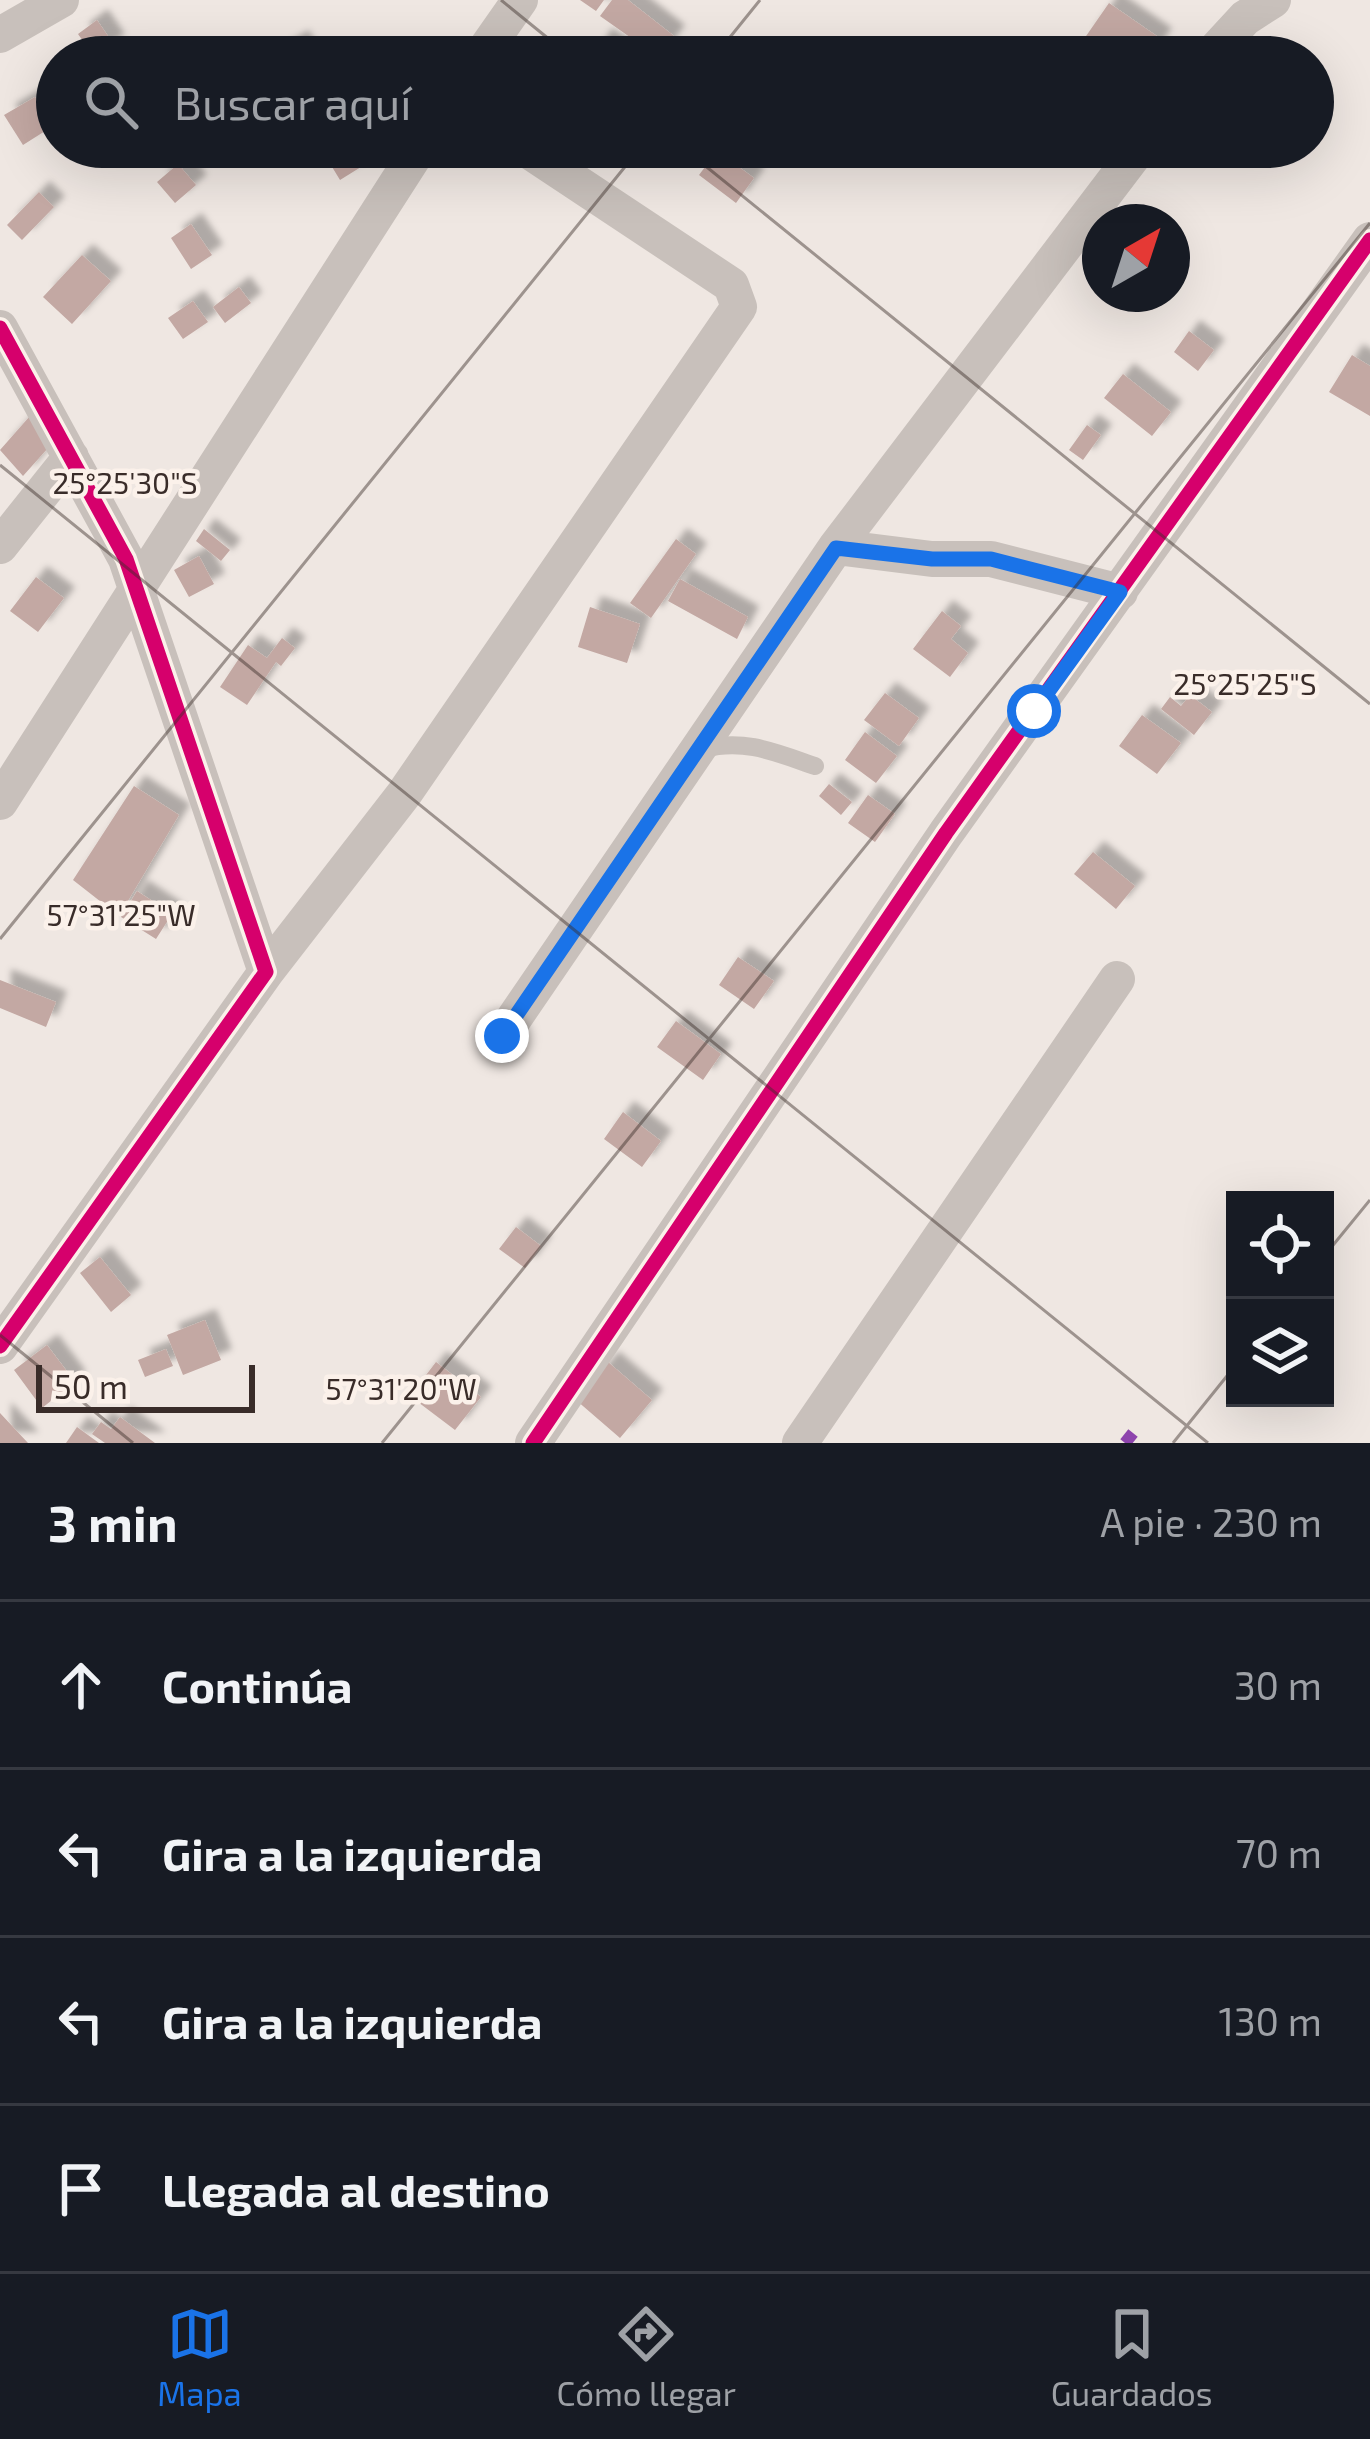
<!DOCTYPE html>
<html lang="es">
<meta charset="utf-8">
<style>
:root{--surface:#171b24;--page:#20242c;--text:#f1f3f6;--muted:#9ea1a6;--line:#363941;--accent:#1a73e8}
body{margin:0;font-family:"Exo 2",sans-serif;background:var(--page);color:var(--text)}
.controls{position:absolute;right:36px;bottom:36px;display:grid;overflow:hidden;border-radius:0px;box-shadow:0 12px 48px #0002}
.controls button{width:108px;height:108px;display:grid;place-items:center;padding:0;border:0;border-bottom:3px solid var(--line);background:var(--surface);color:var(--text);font:60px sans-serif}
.compass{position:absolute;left:1082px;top:204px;width:108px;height:108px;border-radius:50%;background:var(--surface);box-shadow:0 12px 48px #0002;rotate:39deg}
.scale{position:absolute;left:36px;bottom:30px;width:219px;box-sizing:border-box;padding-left:12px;border:6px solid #392c29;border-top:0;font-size:33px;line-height:42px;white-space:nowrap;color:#392c29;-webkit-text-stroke:9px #fbf1ea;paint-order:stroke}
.stop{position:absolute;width:36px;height:36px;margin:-27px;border:9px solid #1a73e8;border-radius:50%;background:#fff}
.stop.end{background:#1a73e8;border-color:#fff;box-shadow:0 3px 12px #0008}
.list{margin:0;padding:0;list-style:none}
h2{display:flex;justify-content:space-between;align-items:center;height:156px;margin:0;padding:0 48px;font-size:51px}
h2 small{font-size:39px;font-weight:400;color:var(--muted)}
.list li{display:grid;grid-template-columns:78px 1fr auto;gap:36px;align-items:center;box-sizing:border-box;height:168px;padding:0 48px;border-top:3px solid var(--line)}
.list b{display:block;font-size:45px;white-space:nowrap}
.list em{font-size:39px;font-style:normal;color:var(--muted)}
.icon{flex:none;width:66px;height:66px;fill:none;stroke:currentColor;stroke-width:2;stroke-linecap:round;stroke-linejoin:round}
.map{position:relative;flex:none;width:1370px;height:1443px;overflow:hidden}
.search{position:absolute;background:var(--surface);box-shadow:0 12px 48px #0002;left:36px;right:36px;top:36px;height:132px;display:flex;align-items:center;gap:30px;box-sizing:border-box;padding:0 42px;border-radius:66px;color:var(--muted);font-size:45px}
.sheet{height:828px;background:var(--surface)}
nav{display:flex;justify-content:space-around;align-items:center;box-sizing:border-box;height:168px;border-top:3px solid var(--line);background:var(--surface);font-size:33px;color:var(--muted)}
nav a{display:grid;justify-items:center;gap:6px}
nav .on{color:var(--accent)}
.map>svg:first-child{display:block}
.building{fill:#c3a8a3;filter:url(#shadow)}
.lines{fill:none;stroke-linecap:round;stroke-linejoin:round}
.service{stroke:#c8c0bb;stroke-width:18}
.minor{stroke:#c8c0bb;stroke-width:36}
.quiet{stroke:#8e44ad;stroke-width:12;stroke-dasharray:24 12;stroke-linecap:butt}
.cycleway-casing{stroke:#fbf1ea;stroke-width:22}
.cycleway{stroke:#d6006c;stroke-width:15}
.route{stroke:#1a73e8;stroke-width:15}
.ticks{fill:none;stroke:#392c29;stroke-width:3;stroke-opacity:0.45}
.ticks-label{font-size:30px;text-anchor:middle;fill:#392c29;stroke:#fbf1ea;stroke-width:9;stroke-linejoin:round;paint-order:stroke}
</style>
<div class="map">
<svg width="1370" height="1443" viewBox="0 0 1370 1443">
<defs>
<filter id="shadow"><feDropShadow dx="11" dy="-11" stdDeviation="3" flood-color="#0004"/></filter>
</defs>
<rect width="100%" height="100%" fill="#efe7e2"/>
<path class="building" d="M580,0h24l-8,11z
M612,0h16l46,36 -16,21 -58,-41z
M1109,3l52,36 -13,18h-38l-26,-18z
M97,20l17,25 -20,12 -16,-23z
M601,39l28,18h-39z
M298,41l9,16h-37z
M57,85v31l-15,-22z
M35,97l18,29 -30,19 -19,-30z
M150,147h31l2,3 -16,15z
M320,147h41l8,15 -29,18z
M717,151l37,27 -18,25 -37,-28z
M178,164l18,21 -21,18 -18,-21z
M39,192l15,15 -32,33 -15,-15z
M191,224l21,31 -21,14 -20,-31z
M82,255l29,26 -39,43 -29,-27z
M239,287l12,16 -26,20 -12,-16z
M193,301l15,21 -25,17 -15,-21z
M1189,331l25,19 -16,21 -24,-19z
M1352,355l18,11v50l-41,-24z
M1123,374l48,38 -19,24 -48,-38z
M30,416l26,23 -33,37 -23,-26z
M1087,425l14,10 -18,25 -14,-10z
M204,529l26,21 -9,11 -25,-20z
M676,539l20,15 -45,64 -21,-15z
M199,556l15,28 -25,13 -15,-27z
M36,577l28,21 -26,34 -28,-21z
M680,579l68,38 -11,22 -69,-38z
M590,607l50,17 -13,39 -49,-16z
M942,611l19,15 -10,13 17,14 -18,24 -37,-28z
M282,638l13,10 -14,18 -5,-4 -29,43 -27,-18 28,-42 19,13z
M885,693l34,25 -20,28 -35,-26z
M1190,695l22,17 -18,23 -33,-26 9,-12 11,9z
M1142,715l39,28 -24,31 -38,-28z
M865,732l32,24 -21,27 -31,-23z
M829,784l23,18 -11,13 -22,-19z
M134,786l45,29 -60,101 -46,-36z
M868,795l27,19 -20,28 -27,-19z
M1093,852l42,34 -19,23 -42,-35z
M137,891l35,23 -16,25 -35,-22z
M738,957l36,24 -20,28 -35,-24z
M0,980l56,22 -10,25 -46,-19z
M676,1021l45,33 -18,26 -46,-33z
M623,1112l38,29 -19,26 -38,-28z
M516,1227l25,19 -16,22 -26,-19z
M100,1257l31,38 -20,17 -31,-39z
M205,1320l16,40 -38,15 -16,-40z
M47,1345l28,37 -33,26 -28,-38z
M166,1349l7,17 -28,11 -7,-17z
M436,1362l45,35 -26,33 -45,-34z
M608,1362l44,38 -32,38 -44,-38z
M0,1413l28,30h-28z
M120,1417l35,26h-50l-13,-9 9,-12 10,7z
M77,1427l22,16h-33z"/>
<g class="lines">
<path class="service" d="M704,749c40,-11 73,4 111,17"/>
<path class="minor" d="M0,35l61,-35
M480,57l40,-57
M1209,57l36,-39 28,-18
M0,328l126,231 140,413 -266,374
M0,546l71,-89
M836,547l96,12h59l129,33
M0,802l420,-655
M266,972l138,-178 335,-487 -8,-22 -208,-138
M502,1036l334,-489 304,-400
M533,1443l413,-610 424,-593
M800,1443l317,-464"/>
<path class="quiet" d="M1125,1443l8,-10"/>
<g class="cycleway-casing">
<path id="cycleway" d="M0,328l126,231 140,413 -266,374
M533,1443l413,-610 424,-593"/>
</g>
<use href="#cycleway" class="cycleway"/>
</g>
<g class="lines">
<path class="route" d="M502,1036l334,-488 96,11h59l129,33 -86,119"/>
</g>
<path class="ticks" d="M501,0l70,57M714,57l46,-57M682,147l688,557M0,465l1208,978M0,939l641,-792M1325,1255l45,-55M0,1335l133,108M382,1443l988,-1220M1173,1443l62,-77"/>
<g class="ticks-label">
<text x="125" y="494">25°25'30"S</text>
<text x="1245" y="695">25°25'25"S</text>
<text x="121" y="926">57°31'25"W</text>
<text x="401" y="1400">57°31'20"W</text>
</g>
</svg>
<div class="controls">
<button><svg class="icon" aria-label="locate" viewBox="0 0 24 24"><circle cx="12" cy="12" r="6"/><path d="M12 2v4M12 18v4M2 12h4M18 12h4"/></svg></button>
<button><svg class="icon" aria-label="layers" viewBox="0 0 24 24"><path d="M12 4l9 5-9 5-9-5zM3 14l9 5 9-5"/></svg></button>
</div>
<svg class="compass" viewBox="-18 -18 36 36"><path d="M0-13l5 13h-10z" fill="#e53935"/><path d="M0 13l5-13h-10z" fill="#9ea1a6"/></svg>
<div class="scale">50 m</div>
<div class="stop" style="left:1034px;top:711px"></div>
<div class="stop end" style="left:502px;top:1036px"></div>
<div class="search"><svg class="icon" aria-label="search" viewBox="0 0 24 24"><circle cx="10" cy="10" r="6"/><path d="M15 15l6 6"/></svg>Buscar aquí</div>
</div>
<section class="sheet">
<h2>3 min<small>A pie · 230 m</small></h2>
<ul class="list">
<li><svg class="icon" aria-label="ahead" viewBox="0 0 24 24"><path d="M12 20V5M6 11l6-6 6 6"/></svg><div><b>Continúa</b></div><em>30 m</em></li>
<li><svg class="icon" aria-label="left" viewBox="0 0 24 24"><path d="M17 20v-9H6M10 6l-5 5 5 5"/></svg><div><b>Gira a la izquierda</b></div><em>70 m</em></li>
<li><svg class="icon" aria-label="left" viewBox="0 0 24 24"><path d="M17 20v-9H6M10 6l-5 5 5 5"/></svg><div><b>Gira a la izquierda</b></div><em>130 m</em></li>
<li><svg class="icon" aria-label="arrive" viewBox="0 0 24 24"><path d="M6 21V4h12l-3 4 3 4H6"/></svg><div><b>Llegada al destino</b></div></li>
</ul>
</section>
<nav>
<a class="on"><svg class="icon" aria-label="map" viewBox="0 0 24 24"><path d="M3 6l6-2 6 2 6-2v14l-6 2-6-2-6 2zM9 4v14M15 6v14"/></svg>Mapa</a>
<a><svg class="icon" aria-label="directions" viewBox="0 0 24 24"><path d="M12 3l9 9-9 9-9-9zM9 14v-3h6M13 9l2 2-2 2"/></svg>Cómo llegar</a>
<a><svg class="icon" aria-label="saved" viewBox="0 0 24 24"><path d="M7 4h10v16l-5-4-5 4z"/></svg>Guardados</a>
</nav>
